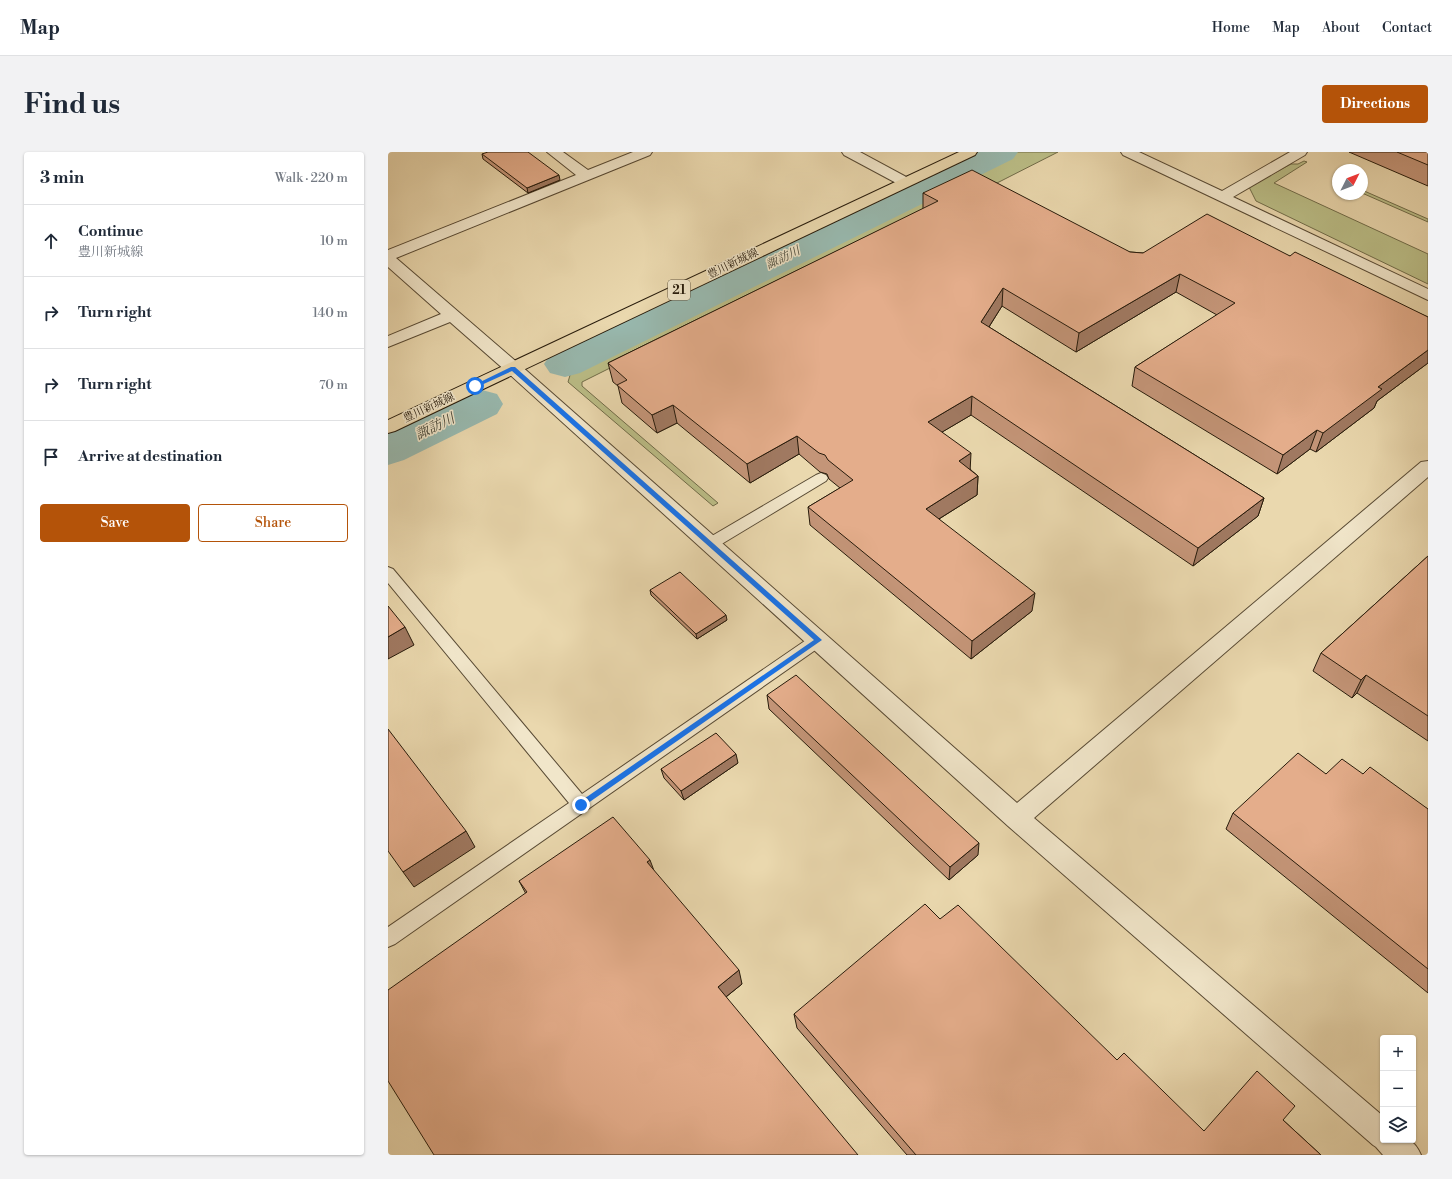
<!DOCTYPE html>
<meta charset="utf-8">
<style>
:root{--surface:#fff;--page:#f2f2f3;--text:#1f2937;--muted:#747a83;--line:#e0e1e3;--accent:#b45309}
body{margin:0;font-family:"Libre Bodoni","Noto Serif JP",serif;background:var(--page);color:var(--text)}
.controls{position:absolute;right:12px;bottom:12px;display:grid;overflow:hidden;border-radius:4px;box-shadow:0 1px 3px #0004}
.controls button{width:36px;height:36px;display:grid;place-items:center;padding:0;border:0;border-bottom:1px solid var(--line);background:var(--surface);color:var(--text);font:20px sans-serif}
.compass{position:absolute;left:944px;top:12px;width:36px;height:36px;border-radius:50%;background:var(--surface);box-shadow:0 1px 3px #0004;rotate:48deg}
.stop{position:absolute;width:12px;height:12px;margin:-9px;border:3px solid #1a73e8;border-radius:50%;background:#fff}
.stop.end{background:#1a73e8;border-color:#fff;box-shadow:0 1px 4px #0008}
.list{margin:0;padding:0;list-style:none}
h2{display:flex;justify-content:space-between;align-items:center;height:52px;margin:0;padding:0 16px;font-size:17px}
h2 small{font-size:13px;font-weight:400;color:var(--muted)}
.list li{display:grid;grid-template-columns:26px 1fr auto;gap:12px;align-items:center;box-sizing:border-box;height:72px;padding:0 16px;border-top:1px solid var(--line)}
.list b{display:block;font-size:15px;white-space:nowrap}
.list p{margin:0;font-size:13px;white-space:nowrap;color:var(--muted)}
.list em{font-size:13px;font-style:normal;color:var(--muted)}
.actions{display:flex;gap:8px;padding:12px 16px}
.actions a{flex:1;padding:9px 0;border:1px solid var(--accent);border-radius:4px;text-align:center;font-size:14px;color:var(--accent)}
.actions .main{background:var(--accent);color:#fff}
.icon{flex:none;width:22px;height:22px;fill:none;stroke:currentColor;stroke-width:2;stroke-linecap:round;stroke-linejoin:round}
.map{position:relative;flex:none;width:1040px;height:1003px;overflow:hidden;border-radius:4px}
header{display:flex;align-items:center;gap:24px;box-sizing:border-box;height:56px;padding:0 20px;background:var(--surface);border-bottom:1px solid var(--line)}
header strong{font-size:19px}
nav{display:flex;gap:22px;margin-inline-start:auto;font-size:14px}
.intro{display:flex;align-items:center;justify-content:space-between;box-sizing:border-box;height:96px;padding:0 24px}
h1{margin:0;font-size:28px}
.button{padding:10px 18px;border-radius:4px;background:var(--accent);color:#fff;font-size:14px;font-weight:700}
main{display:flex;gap:24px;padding:0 24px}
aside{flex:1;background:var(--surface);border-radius:4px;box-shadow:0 1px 3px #0004}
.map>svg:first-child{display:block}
.green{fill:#bbbe87;stroke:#716c49}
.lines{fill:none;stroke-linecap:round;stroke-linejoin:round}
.river{fill:#98b9af;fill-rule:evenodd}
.service-casing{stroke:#584a34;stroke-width:2}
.minor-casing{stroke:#584a34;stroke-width:2}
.tertiary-casing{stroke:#584a34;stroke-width:2}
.primary-casing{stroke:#271b0b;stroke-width:2}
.service{fill:#f1e6ca;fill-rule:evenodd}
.minor{fill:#f1e6ca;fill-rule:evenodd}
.tertiary{fill:#f1e6ca;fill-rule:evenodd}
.primary{fill:#ead8ae;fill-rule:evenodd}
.wall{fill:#c49578;stroke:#271b0b}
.shaded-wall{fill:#a07961;stroke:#271b0b}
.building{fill:#e4ad8b;stroke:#271b0b}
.route{fill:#1a73e8}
.labels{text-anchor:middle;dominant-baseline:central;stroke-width:3;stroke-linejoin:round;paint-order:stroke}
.far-street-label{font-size:11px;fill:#271b0b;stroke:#f1e6ca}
.far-water-label{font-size:12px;font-style:italic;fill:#494a3c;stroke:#f1e6ca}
.shield{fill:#f1e6ca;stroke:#645844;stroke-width:1}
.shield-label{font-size:12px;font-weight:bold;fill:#271b0b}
.water-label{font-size:14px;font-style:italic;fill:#494a3c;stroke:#f1e6ca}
</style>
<header>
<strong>Map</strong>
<nav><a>Home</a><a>Map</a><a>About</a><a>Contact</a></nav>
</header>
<div class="intro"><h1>Find us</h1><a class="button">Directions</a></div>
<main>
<aside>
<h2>3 min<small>Walk · 220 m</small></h2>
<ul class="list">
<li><svg class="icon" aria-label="ahead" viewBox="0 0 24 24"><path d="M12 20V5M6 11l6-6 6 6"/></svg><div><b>Continue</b><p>豊川新城線</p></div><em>10 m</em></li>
<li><svg class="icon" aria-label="right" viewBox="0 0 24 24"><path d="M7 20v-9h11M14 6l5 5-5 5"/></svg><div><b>Turn right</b></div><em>140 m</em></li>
<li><svg class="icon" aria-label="right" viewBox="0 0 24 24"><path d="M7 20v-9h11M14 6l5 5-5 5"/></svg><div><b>Turn right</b></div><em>70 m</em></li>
<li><svg class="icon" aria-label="arrive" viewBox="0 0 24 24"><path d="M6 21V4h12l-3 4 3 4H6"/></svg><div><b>Arrive at destination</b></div></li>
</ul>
<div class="actions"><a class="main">Save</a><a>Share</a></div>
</aside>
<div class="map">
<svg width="1040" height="1003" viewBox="0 0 1040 1003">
<rect width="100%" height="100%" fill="#ead8ae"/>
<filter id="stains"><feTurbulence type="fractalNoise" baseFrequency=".005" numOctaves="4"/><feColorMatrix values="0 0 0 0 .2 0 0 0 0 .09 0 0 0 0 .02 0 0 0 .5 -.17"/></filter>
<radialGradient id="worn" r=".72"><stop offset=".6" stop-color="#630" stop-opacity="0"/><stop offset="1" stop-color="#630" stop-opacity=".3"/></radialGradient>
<path class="green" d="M621,0h49l-61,31 -13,-2 -402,201v4l136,117 -5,3 -145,-124 5,-17z
M916,9l3,1 -33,21 154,71v30l-172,-83 -7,-14 42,-23h7z
M974,38l66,29v3l-66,-29z"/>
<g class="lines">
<path class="river" d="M586,0h44l-5,7 -433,214 -15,4 -15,-4 -6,-9 6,-9z
M94,238l15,4 6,10 -6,10 -93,46 -16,5v-33l79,-38z"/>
<g class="service-casing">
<path id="service" d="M433,321l5,2 2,3 -2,3 -111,67 -5,1 -5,-1 -2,-4 2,-4 111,-65z
M0,415l5,2 189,225 230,-158 6,-2 6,2 2,4 -2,4 -429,300 -7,3v-20l181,-124 -181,-220z"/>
</g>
<g class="minor-casing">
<path id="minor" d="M159,0h16l25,18 45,-18h19l-2,3 -254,103 123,106 3,4 -3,4 -6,1 -6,-1 -57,-50 -62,25v-11l53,-22 -53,-47v-17l188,-75z
M454,0h18l50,27 2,3 -2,3 -5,1 -5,-1 -56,-30z"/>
</g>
<g class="tertiary-casing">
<path id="tertiary" d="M733,0h18l83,39 68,-39h17l-2,3 -72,42 195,92v11l-305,-145z
M125,211l6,1 498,439 404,-341 7,-1v16l-394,341 349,298v24c20,0 29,-6 38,15h-38l-7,-8 -3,-2 -365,-319 -501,-454 -3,-4 3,-4z"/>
</g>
<g class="primary-casing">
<path id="primary" d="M571,0h18l-2,3 -580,276 -7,2v-13z"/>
</g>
<use href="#service" class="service"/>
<use href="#minor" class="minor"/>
<use href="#tertiary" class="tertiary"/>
<use href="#primary" class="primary"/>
</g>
<path class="wall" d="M961,0h79v34z
M94,2l78,26 -32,13 -45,-34z
M535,41l207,59 13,1 147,3 138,61v46l-51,38 -3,7 -58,44 -6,-3 -33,25 -145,-88 3,-19 82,-52 -41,-23 -100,60 -74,-46 -13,21 275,171 -6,18 -65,50 -222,-151 -29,17 29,38 7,6 -1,19 -38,24 93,92 -61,48 -161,-134 -2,-18 32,-19 -11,-9 -2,-5 -7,-2 -21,-18 -49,29 -73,-60 -20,10 -35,-30 -4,-17 -5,-4 -5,-19 315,-154z
M1040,404v185l-71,-48 -5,5 -39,-27 8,-18z
M262,438l77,30 -30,19 -46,-44z
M379,543l211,160 -29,25 -180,-171z
M350,611l-54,37 -20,-22 -3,-9z
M938,622h37l65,35v184l-202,-164 7,-16z
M266,719l88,113 -16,13 -200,-103 -7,-13z
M552,767l177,141 87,71 79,-11 38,35h-414l-110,-127 -3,-14z"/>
<path class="shaded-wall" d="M171,23l1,5 -32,13 -1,-5z
M792,122l-4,18 -100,60 3,-19z
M615,136l-1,18 -22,35 1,-19z
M1040,198v13l-51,38 -3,7 -58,44 7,-19 55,-46z
M584,244l-1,19 -44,26 1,-19z
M285,253l4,18 -20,10 -5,-18z
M929,278l-7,19 -33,25 6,-19z
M409,284l2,18 -49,29 -3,-19z
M583,301l-1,19 -11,-11z
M590,324l-1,19 -51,32v-18z
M876,346l-6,18 -65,50 5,-18z
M647,441l-3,18 -61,48 1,-18z
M338,463l1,5 -30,19 -1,-5z
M17,475l9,18 -26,14v-22z
M978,523l-9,18 -5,5 9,-18z
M348,602l2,9 -54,37 -3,-9z
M78,679l9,16 -61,40 -11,-15z
M591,691l-1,12 -29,25 1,-13z
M262,708l6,16 -9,-14z
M351,818l3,14 -20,16 -4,-13z"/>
<path class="building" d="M100,0h40l31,23 -32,13 -45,-34z
M1009,0h31v13z
M584,18l158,82 13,1 64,-39 83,42 5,-4 133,65v33l-50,37 4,2 -59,44 -6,-3 -34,25 -148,-88 100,-64 -55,-29 -101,59 -76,-45 -22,34 283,176 -66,50 -226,-152 -44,26 43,31 -12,8 19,15 -52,33 109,84 -63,48 -164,-134 45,-27 -25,-20 -3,-5 -6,-2 -22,-17 -50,28 -74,-59 -21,10 -35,-30 10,-5 -19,-17 330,-162 -15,-8z
M1040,404v160l-62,-41 -5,5 -40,-27z
M292,420l46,43 -30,19 -46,-44z
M0,454l17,21 -17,10z
M408,523l183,168 -29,24 -183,-172z
M0,577l78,102 -63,41 -15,-21z
M328,581l20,21 -55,37 -20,-22z
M910,601l28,21 16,-15 21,15 7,-7 58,42v160l-195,-156z
M225,665l37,43 -3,2 92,108 -21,17 140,168h-424l-46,-74v-91l139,-98 -8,-11z
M537,752l15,15 18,-14 159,155 7,-7 80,78 53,-60 38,35 -12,14 38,35h-405l-122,-141z"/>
<path class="route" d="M123,215h4l307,273 -241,168 -3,-1v-4l236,-163 -302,-269 -35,16 -5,-1z"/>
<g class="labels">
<g class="far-street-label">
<text transform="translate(345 112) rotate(-26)">豊川新城線</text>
<text transform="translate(41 256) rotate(-25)">豊川新城線</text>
</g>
<g class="far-water-label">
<text transform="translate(395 106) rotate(-26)">諏訪川</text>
</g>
<rect class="shield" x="280" y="128" width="22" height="20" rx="3"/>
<g class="shield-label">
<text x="291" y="138">21</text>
</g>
<g class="water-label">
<text transform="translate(47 275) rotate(-26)">諏訪川</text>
</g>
</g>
<rect width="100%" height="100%" filter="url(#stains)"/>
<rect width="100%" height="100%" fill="url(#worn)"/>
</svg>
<div class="controls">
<button>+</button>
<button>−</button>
<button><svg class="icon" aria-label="layers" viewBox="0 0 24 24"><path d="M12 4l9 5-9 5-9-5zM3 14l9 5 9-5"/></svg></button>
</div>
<svg class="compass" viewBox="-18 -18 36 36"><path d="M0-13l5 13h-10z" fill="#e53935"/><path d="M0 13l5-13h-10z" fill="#747a83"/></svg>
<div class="stop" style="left:87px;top:234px"></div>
<div class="stop end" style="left:193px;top:653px"></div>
</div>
</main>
